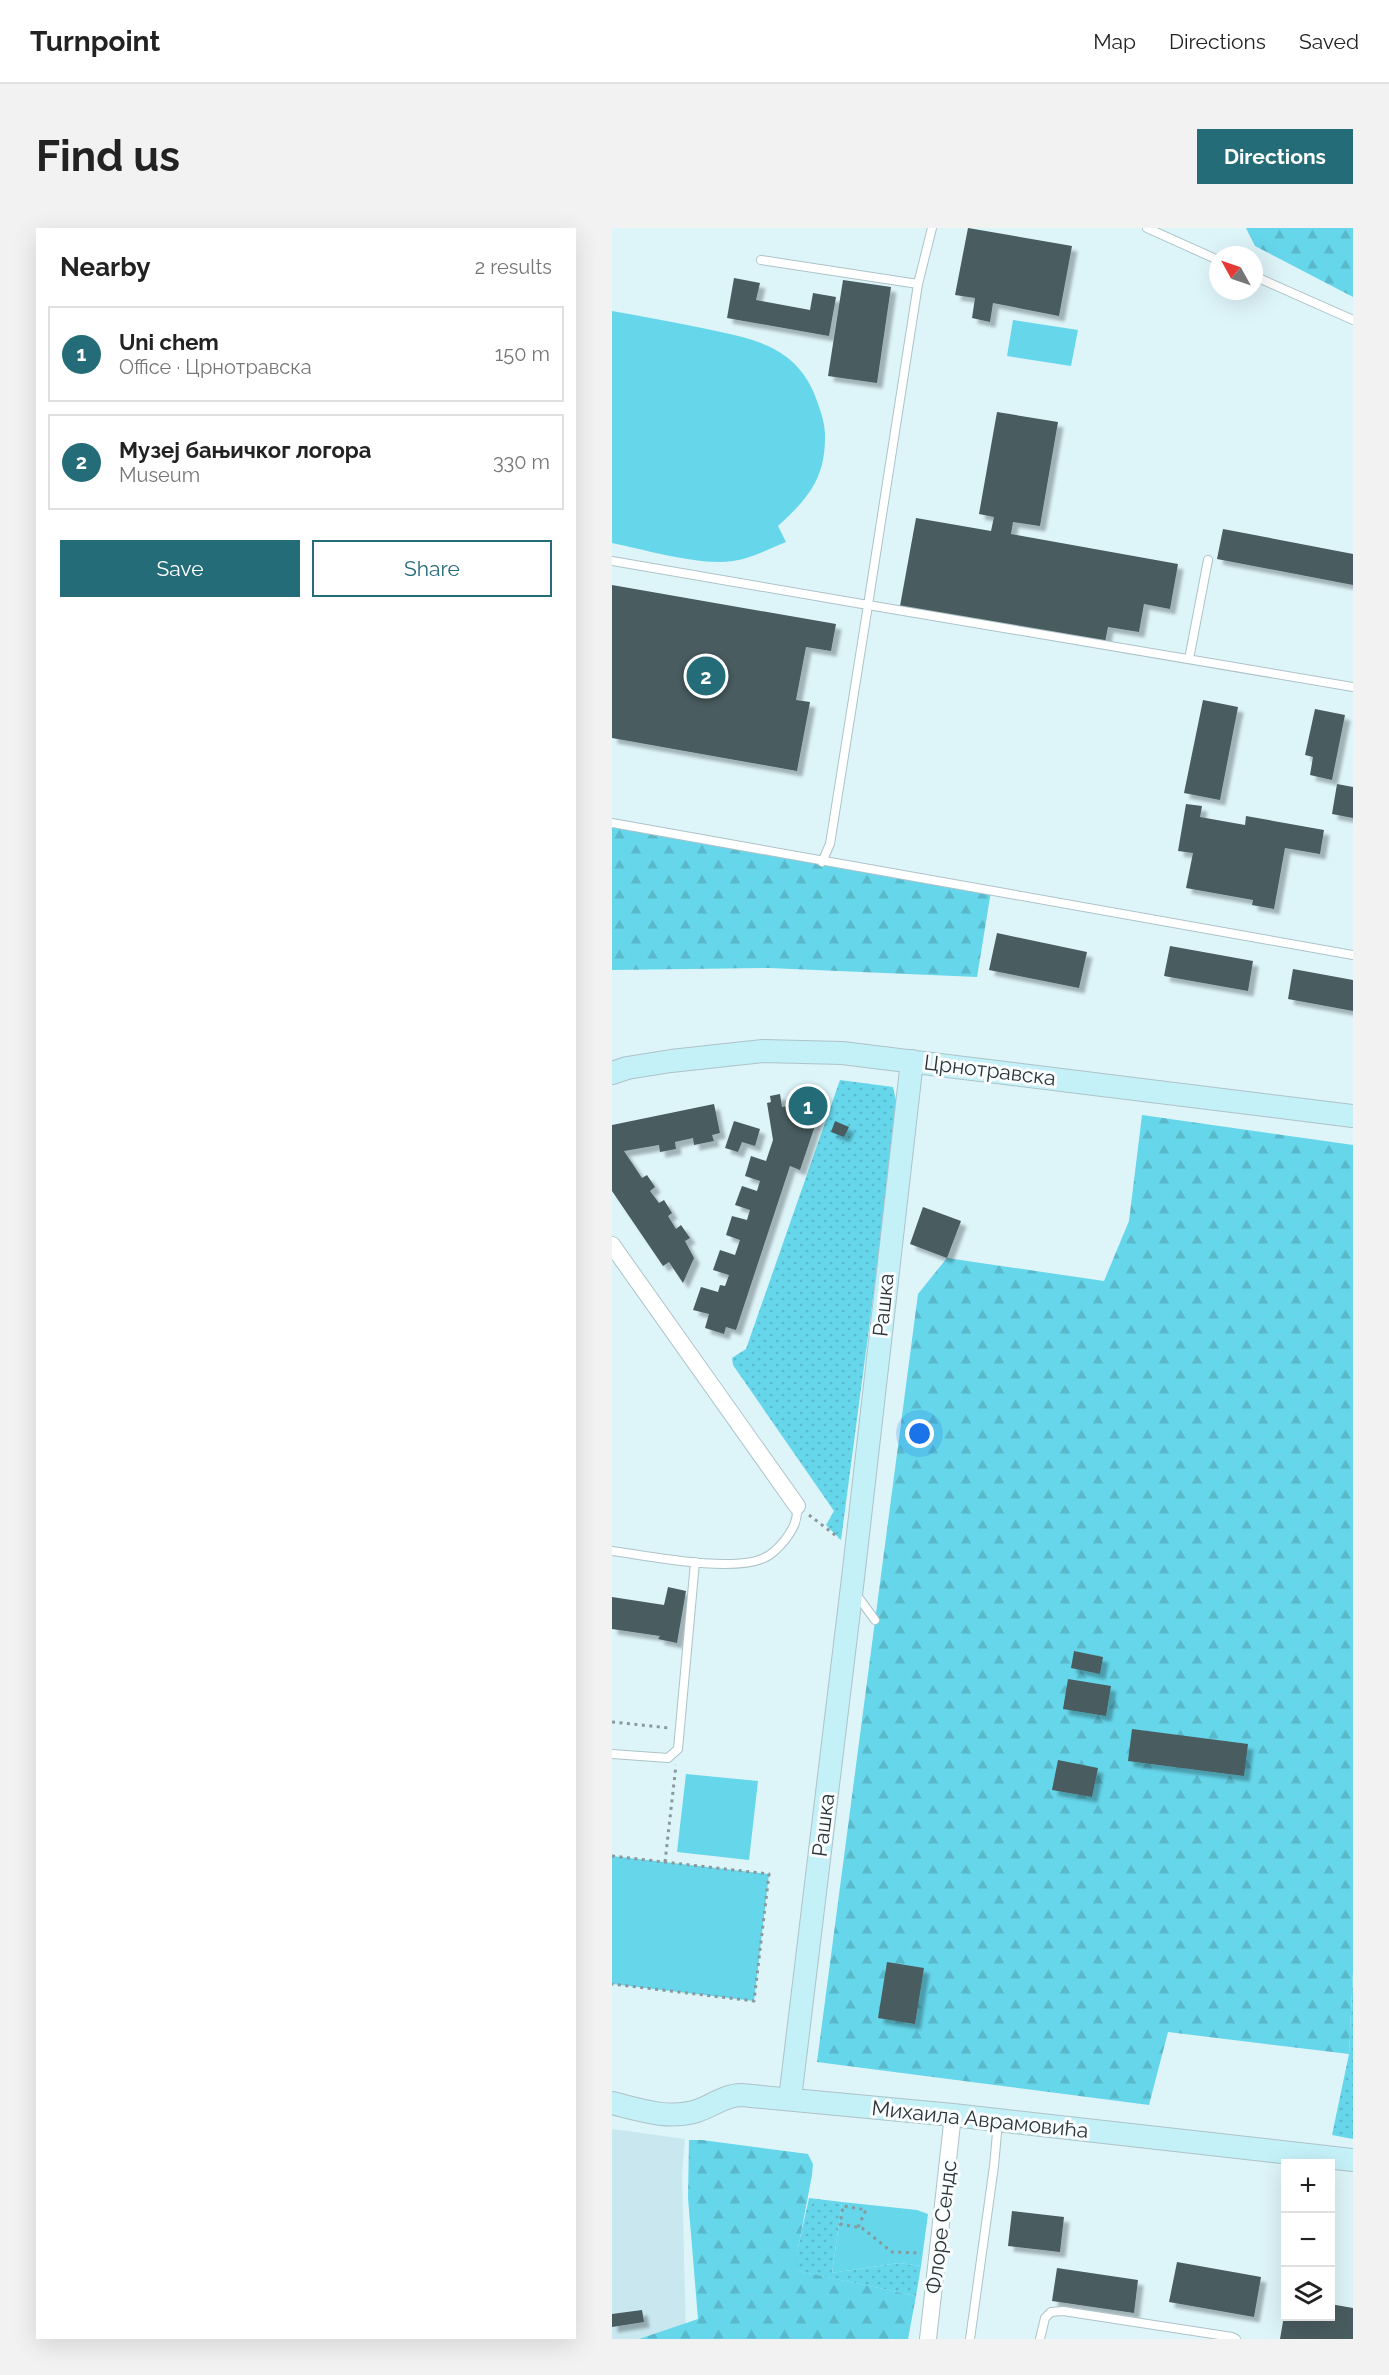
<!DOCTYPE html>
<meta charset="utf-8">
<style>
:root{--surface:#fff;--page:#f2f2f2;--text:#222;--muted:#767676;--line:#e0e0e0;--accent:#256c79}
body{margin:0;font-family:Raleway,sans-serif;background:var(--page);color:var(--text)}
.controls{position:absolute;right:18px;bottom:18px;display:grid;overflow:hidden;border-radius:0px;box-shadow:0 6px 24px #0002}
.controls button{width:54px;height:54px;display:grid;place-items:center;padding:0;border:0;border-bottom:2px solid var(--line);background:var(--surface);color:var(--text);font:30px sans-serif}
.compass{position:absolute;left:597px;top:18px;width:54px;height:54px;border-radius:50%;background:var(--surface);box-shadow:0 6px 24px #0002;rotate:310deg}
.you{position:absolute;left:308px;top:1206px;width:21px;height:21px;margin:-15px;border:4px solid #fff;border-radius:50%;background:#1a73e8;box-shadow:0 0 0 9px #1a73e833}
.badge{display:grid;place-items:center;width:39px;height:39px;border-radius:50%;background:var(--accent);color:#fff;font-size:20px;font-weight:700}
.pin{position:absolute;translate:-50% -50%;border:3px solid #fff;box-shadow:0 2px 6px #0006}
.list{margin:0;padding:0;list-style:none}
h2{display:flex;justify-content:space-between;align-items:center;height:78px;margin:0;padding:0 24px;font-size:26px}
h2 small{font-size:20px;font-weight:400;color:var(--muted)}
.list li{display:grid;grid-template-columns:39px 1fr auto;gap:18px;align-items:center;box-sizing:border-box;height:96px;margin:0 12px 12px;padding:0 12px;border:2px solid var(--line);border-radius:0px}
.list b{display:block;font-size:22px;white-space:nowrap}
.list p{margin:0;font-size:20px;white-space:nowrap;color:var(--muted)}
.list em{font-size:20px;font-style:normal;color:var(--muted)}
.actions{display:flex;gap:12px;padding:18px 24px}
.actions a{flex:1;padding:14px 0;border:2px solid var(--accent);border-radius:0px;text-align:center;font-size:21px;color:var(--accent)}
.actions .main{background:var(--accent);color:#fff}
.icon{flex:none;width:33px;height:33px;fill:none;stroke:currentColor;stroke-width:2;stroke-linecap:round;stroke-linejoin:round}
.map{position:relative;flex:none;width:741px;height:2111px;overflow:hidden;border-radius:0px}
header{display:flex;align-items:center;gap:36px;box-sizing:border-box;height:84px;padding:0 30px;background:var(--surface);border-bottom:2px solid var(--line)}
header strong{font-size:28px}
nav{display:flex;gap:33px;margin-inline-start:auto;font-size:21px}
.intro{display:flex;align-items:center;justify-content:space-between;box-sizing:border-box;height:144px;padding:0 36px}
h1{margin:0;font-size:42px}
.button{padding:15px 27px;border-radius:0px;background:var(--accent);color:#fff;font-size:21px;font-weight:700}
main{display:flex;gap:36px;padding:0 36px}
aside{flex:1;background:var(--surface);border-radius:0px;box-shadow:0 6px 24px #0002}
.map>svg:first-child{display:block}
.built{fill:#c8e7ee}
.grass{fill:url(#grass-dots)}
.forest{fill:url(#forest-firs)}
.park{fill:#66d6eb}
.building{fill:#485c60;filter:url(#shadow)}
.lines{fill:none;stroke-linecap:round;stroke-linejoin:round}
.lane-casing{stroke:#adc3c8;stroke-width:10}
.street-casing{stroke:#adc3c8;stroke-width:18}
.secondary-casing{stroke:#adc3c8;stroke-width:24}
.path{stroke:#88999c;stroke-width:3;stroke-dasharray:3 4.5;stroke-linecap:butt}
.lane{stroke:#fff;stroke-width:8}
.street{stroke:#fff;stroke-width:16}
.secondary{stroke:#c4f0f8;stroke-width:22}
.labels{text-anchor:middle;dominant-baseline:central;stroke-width:6;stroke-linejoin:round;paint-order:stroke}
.street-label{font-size:21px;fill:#2c3537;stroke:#f9fdfe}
</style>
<header>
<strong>Turnpoint</strong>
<nav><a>Map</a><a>Directions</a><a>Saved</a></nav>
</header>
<div class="intro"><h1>Find us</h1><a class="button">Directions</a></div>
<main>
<aside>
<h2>Nearby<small>2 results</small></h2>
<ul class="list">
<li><span class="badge">1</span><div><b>Uni chem</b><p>Office · Црнотравска</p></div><em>150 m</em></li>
<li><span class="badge">2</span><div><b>Музеј бањичког логора</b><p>Museum</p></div><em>330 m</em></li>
</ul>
<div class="actions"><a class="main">Save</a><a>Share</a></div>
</aside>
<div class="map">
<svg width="741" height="2111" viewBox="0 0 741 2111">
<defs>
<pattern id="grass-dots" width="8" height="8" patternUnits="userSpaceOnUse" patternTransform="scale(1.5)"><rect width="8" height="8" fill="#66d6eb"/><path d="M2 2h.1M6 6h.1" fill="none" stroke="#59b8ca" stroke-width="1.8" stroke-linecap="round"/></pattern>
<pattern id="forest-firs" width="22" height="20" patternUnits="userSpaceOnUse" patternTransform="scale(1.5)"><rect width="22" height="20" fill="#66d6eb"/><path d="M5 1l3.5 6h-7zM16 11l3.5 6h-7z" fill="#59b8ca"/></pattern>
<filter id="shadow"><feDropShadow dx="5.5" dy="5.5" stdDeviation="1.5" flood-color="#0004"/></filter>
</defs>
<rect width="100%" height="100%" fill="#ddf4f9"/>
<path class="built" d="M0,1901l73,10 -3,36 4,164h-74z"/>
<path class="grass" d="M228,852l53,7 5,22 -57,431 -15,-15 8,-14 -101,-146 -1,-7 14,-9z
M741,1744v167l-21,-4 17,-81z
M197,1970l33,4 -10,71 67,-10 22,3 -5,30 -123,-26z"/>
<path class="forest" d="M634,0h107v69l-98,-51z
M0,595l379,68 -14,86 -208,-9 -157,2z
M530,887l211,30v827l-4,82 -181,-22 -19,73 -332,-43 101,-768 29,-36 157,23 25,-60z
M77,1912h13l106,14 5,10 -1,11 -18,95 122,26 -8,43h-269l59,-20 -10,-121z"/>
<path class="park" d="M0,83c30,5 60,11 90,17 47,10 91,16 112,65 5,13 10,26 11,40 1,44 -15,64 -47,93l8,16c-17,7 -34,16 -53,19 -33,5 -87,-11 -121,-18z
M401,92l65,10 -7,36 -64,-10z
M74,1546l72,7 -9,79 -72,-8z
M0,1628l157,18 -15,127 -142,-17z
M230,1974l75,8 11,4 -7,52 -22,-3 -67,10z"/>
<path class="building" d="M356,0l104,18 -13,70 -66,-13 -3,19 -18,-4 3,-20 -20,-3z
M122,50l26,5 -4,17 54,10 3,-17 23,4 -7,39 -102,-18z
M231,52l48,7 -14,96 -49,-7z
M385,184l61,10 -18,104 -27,-4 -2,12 167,30 -8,45 -26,-5 -5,28 -31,-5 -3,15 -205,-36 16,-88 75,13 3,-14 -15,-3z
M611,301l130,25v31l-136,-26z
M0,357l224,39 -5,27 -25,-4 -10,53 14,2 -13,69 -185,-33z
M591,472l35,7 -18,93 -36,-7z
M703,481l30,6 -13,65 -22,-5 3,-18 -8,-2z
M725,556l16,3v31l-21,-4z
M574,576l16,2 -2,11 45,8 1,-9 78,14 -4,24 -35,-6 -11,61 -22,-4 1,-5 -67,-12 7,-35 -15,-2z
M385,705l90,19 -8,36 -90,-18z
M558,718l83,15 -5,30 -84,-15z
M681,741l60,11v31l-65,-12z
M168,866l2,13 10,-2 3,-9 27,9 -22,65 -10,-4 -54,164 -10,-3 -2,7 -19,-6 4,-14 -16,-4 8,-23 17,5 2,-7 5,1 4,-11 -16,-5 7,-20 15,5 5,-15 -14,-5 6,-19 15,4 3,-10 -15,-5 7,-19 15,5 3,-10 -15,-5 6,-20 15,5 7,-21 -6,-37 4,-1 -1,-6z
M102,876l6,29 -8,2 2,6 -20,4 -1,-7 -18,4 1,7 -16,3 -1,-7 -35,6 18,27 5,-3 8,12 -5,4 9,12 5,-3 8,13 -4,3 8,13 5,-4 9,13 -5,3 9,17 -11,25 -14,-21 -6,4 -51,-75v-66z
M122,893l26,8 -5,17 -13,-4 -4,10 -13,-4z
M223,893l14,6 -5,10 -13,-5z
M311,979l38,14 -14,37 -37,-14z
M56,1359l18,4 -9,52 -19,-4 2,-3 -48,-7v-32l52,8z
M462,1423l29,6 -3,17 -29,-6z
M456,1451l43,7 -5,30 -43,-7z
M520,1501l116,15 -4,32 -116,-15z
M446,1532l40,8 -6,29 -40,-7z
M275,1734l37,6 -9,56 -37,-6z
M400,1983l52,6 -4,35 -52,-6z
M565,2034l84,15 -7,40 -85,-15z
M445,2040l81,12 -4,33 -82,-12z
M718,2076l23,4v31h-73l4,-23h46z
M30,2082l2,12 -32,5v-13z"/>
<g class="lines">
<g class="lane-casing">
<path id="lane" d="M535,0l71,32
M149,32l157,24 14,-56
M642,48l99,44
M0,333l256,44 50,-321
M577,431l19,-99
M0,595l741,132
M210,634l8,-18 38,-239 485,82
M0,1323c37,5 120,22 152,7 8,-3 16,-12 21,-18 8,-11 13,-19 12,-34
M244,1366l19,26
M0,1526l56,4 10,-9 17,-187
M358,2111l24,-173 4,-44
M428,2111l5,-21 6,-6 12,-1 169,26 4,2"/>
</g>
<g class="street-casing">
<path id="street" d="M0,1017l185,261
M316,2111l25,-224"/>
</g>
<g class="secondary-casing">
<path id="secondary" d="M0,845l15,-5 44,-7 92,-10 79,2 511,63
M178,1871l63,-521 59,-517
M0,1875c28,7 56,17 85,8 15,-5 28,-16 44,-16l212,20 400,45"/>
</g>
<path class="path" d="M197,1287l30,23
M0,1494l58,6
M0,1628l157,18 -15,127 -142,-17
M53,1634l11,-97
M246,1999l8,-17 -23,-4 -3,18 22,4 30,24 29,1"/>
<use href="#lane" class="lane"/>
<use href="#street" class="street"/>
<use href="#secondary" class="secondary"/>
</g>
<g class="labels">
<g class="street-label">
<text transform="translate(378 842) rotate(7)">Црнотравска</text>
<text transform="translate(271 1077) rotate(-84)">Рашка</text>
<text transform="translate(211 1597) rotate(-83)">Рашка</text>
<text transform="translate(368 1891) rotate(6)">Михаила Аврамовића</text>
<text transform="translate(329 1999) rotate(-83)">Флоре Сендс</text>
</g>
</g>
</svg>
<div class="controls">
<button>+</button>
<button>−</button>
<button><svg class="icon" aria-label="layers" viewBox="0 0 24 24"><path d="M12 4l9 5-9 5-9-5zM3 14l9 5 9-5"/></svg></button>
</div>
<svg class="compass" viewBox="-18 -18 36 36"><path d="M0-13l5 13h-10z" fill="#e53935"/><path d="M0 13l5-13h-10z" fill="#767676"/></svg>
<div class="you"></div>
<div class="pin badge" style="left:196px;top:878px">1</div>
<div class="pin badge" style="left:94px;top:448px">2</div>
</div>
</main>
